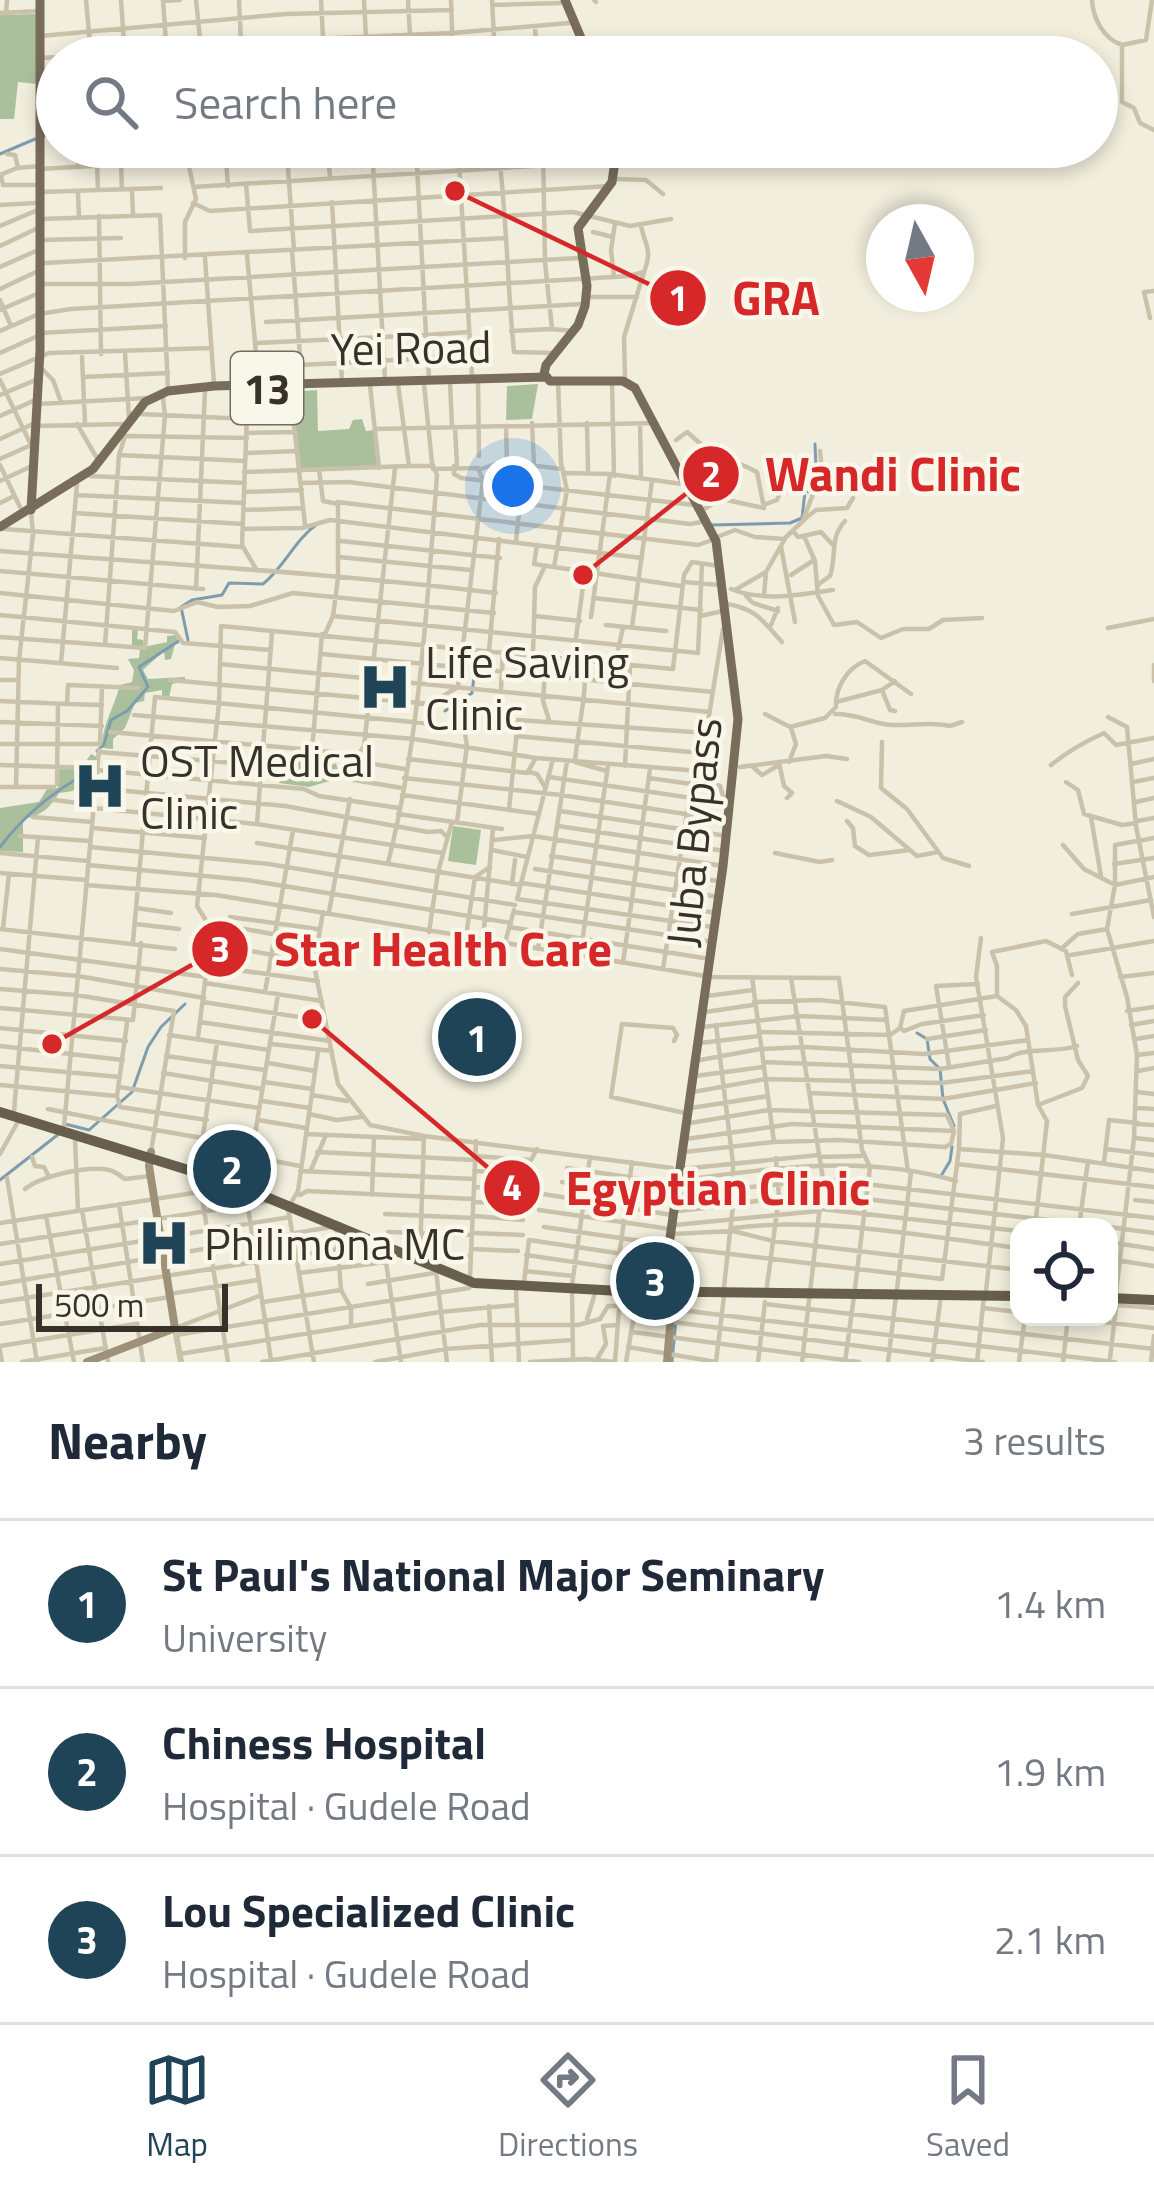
<!DOCTYPE html>
<meta charset="utf-8">
<style>
:root{--surface:#fff;--page:#f6f6f7;--text:#1f2937;--muted:#747a83;--line:#e0e1e3;--accent:#1f4357}
body{margin:0;font-family:"Titillium Web",sans-serif;background:var(--page);color:var(--text)}
.controls{position:absolute;right:36px;bottom:36px;display:grid;overflow:hidden;border-radius:24px;box-shadow:0 6px 18px #0003}
.controls button{width:108px;height:108px;display:grid;place-items:center;padding:0;border:0;border-bottom:3px solid var(--line);background:var(--surface);color:var(--text);font:60px sans-serif}
.compass{position:absolute;left:866px;top:204px;width:108px;height:108px;border-radius:50%;background:var(--surface);box-shadow:0 6px 18px #0003;rotate:172deg}
.scale{position:absolute;left:36px;bottom:30px;width:192px;box-sizing:border-box;padding-left:12px;border:6px solid #373129;border-top:0;font-size:33px;line-height:42px;white-space:nowrap;color:#373129;-webkit-text-stroke:9px #f9f7e9;paint-order:stroke}
.you{position:absolute;left:513px;top:486px;width:42px;height:42px;margin:-30px;border:9px solid #fff;border-radius:50%;background:#1a73e8;box-shadow:0 0 0 18px #1a73e833}
.badge{display:grid;place-items:center;width:78px;height:78px;border-radius:50%;background:var(--accent);color:#fff;font-size:39px;font-weight:700}
.pin{position:absolute;translate:-50% -50%;border:6px solid #fff;box-shadow:0 3px 12px #0006}
.list{margin:0;padding:0;list-style:none}
h2{display:flex;justify-content:space-between;align-items:center;height:156px;margin:0;padding:0 48px;font-size:51px}
h2 small{font-size:39px;font-weight:400;color:var(--muted)}
.list li{display:grid;grid-template-columns:78px 1fr auto;gap:36px;align-items:center;box-sizing:border-box;height:168px;padding:0 48px;border-top:3px solid var(--line)}
.list b{display:block;font-size:45px;white-space:nowrap}
.list p{margin:0;font-size:39px;white-space:nowrap;color:var(--muted)}
.list em{font-size:39px;font-style:normal;color:var(--muted)}
.icon{flex:none;width:66px;height:66px;fill:none;stroke:currentColor;stroke-width:2;stroke-linecap:round;stroke-linejoin:round}
.map{position:relative;flex:none;width:1154px;height:1362px;overflow:hidden}
.search{position:absolute;background:var(--surface);box-shadow:0 6px 18px #0003;left:36px;right:36px;top:36px;height:132px;display:flex;align-items:center;gap:30px;box-sizing:border-box;padding:0 42px;border-radius:66px;color:var(--muted);font-size:45px}
.sheet{height:660px;background:var(--surface)}
nav{display:flex;justify-content:space-around;align-items:center;box-sizing:border-box;height:168px;border-top:3px solid var(--line);background:var(--surface);font-size:33px;color:var(--muted)}
nav a{display:grid;justify-items:center;gap:6px}
nav .on{color:var(--accent)}
.map>svg:first-child{display:block}
.green{fill:#aac09d}
.lines{fill:none;stroke-linecap:round;stroke-linejoin:round}
.stream{stroke:#7d9dae;stroke-width:3}
.minor{stroke:#c9c1a9;stroke-width:4.5}
.tertiary{stroke:#c9c1a9;stroke-width:6}
.secondary{stroke:#9d917a;stroke-width:8}
.primary{stroke:#786d5a;stroke-width:9}
.trunk{stroke:#685e4d;stroke-width:10}
.labels{text-anchor:middle;dominant-baseline:central;stroke-width:9;stroke-linejoin:round;paint-order:stroke}
.shield{fill:#f9f7e9;stroke:#716c63;stroke-width:3}
.shield-label{font-size:42px;font-weight:bold;fill:#373129}
.street-label{font-size:45px;fill:#373129;stroke:#f9f7e9}
.poi-label{font-size:45px;fill:#373129;stroke:#f9f7e9;text-anchor:start}
.leader{fill:none;stroke:#d62828;stroke-width:4.5}
.callout-dot{fill:#d62828;stroke:#f9f7e9;stroke-width:4.5}
.mark-label{font-size:36px;text-anchor:middle;font-weight:bold;fill:#fff}
.callout-label{font-size:48px;text-anchor:middle;font-weight:bold;fill:#d62828;stroke:#f9f7e9;stroke-width:9;stroke-linejoin:round;paint-order:stroke}
</style>
<div class="map">
<svg width="1154" height="1362" viewBox="0 0 1154 1362">
<rect width="100%" height="100%" fill="#f1eedd"/>
<path class="green" d="M36,14l1,70 -19,-2 -4,37h-14v-104z
M538,384l-6,35 -26,1 1,-34z
M317,390l1,41 31,-2 4,-9 9,-1 4,12 8,-1 3,36 -76,3 -9,-77z
M132,628l6,2 -1,9 6,1 1,7 23,-5v-6l9,-1 3,9h-4l-4,15 -6,1 -1,-9 -21,19 5,9 37,-2v4l-13,3 -3,14 -7,-1v-7l-17,3 -1,8 -9,2 -10,25 -12,11v10l-11,-1c0,-23 12,-40 18,-63l12,-3 2,-12 -6,-11 11,-1 1,-8 -8,-5z
M91,754l6,3 -4,13 -11,4 -9,17 -14,2c-10,16 -17,22 -36,26v33l-23,-1v-43l39,-6 8,-13 11,-1 1,-19 23,-2z
M305,756l20,12 11,-5 4,15 -31,9 -30,-4 9,-17z
M453,826l28,4 -5,35 -28,-4z"/>
<g class="lines">
<path class="stream" d="M44,136l13,-15
M0,154l35,-15
M712,525l78,-2 12,-5 3,-26 4,-1 7,-24 -1,-23
M188,640l-7,-33 11,-7 30,-5 7,-12 34,1c22,-18 31,-43 54,-60
M445,711l27,-18 3,-24 8,-7
M97,751l7,-7 7,-24 16,-9 21,-24 -9,-20 41,-27
M0,847c26,-34 54,-56 92,-77
M917,1033l10,6 3,20 10,10 3,30 11,27
M65,1124l24,6 43,-38 16,-45 13,-20 24,-23
M941,1176l9,-15 2,-14
M0,1180l60,-47
M672,1362l6,-64"/>
<path class="minor" d="M86,0l5,54
M121,0l4,57
M163,0l4,57
M239,0l2,42 211,-9 118,-10
M321,0l3,57
M364,0l3,57
M408,0l3,54
M451,0l2,57
M492,0l3,57
M594,0l2,2
M1092,0c1,19 12,39 30,45l24,-5 6,-40
M163,1l17,-1
M492,5l69,-2
M0,13l40,-2
M6,13l1,-13
M535,27l2,30
M40,36l246,-22 166,-4
M281,39l1,18
M1122,46v56l12,6 6,15 14,7
M617,53l5,4
M64,57l137,-9 -5,-48
M384,57l196,-11
M41,58l16,-1
M41,79l16,-1
M225,147l3,39
M327,147l3,29
M372,147l13,232
M458,147l14,228
M498,147c9,69 9,136 16,205l39,1
M543,147l2,115 7,67 20,2
M7,154l8,1 3,13
M287,155l7,95
M139,163l2,-16
M121,164l1,25
M97,165l1,24
M78,166v-19
M40,169l391,-22
M0,175l17,-7 23,-2
M1,175l2,10h37
M617,179l29,1 17,14
M246,184l4,47 323,-19 57,14 41,-7
M193,187l405,-25
M132,190l1,25
M40,192l121,-4
M78,193l1,24
M332,202l10,180
M193,203l17,8 399,-25
M0,205l36,-2
M99,216l2,138
M40,219l120,-4 8,174
M0,226l40,-17
M593,232l20,5
M40,240l81,-2
M0,246l38,-18
M292,250l10,132
M247,255l12,131
M185,258v-36l11,-23 -8,-37
M205,258l9,126
M44,263l462,-25
M0,267l38,-17
M614,276l-3,-26 4,-27
M40,284h90l449,-26
M0,289l38,-18
M589,297h48
M0,300l11,26
M0,310l39,-17
M1150,318l-6,-26 10,-1
M266,322l317,-18
M0,331l39,-17 32,-5 558,-33 15,-4c9,-23 1,-26 -3,-46
M511,331l41,-2
M40,333l126,-7
M256,343l170,-8 -10,-188
M0,353l40,-18
M125,353l4,66
M82,357l3,66
M301,365l168,-9
M40,367l13,13 8,22
M0,374l49,-21 163,-5
M84,377l84,-4
M429,377l-3,-42 43,-3
M625,377l-1,-40 20,-65
M0,380l31,65
M478,381l1,75
M612,381l2,95
M450,382l2,45
M398,384l11,82h23
M370,385l9,83
M290,388l15,137
M248,389l-6,156 14,24
M0,395l38,-16
M38,404l108,-6
M140,414l108,5
M250,415l42,-3
M0,416l33,-15
M532,423l2,42
M587,423l1,49
M640,423l1,54
M77,424l21,36
M36,426l88,-2
M506,426l1,37
M375,429l279,-6
M455,429l2,36
M247,433l48,-1
M126,436l121,2
M0,439l33,-15
M676,440l11,-8 16,14 54,26 7,36 -42,-9 -18,10
M249,453l48,-2
M119,455l126,6
M0,459l29,-13
M0,465l20,42
M454,466v8l7,4 233,27
M319,469l4,32 15,3v74l-5,38 -8,18
M481,469l20,-7 62,7
M244,472l165,-6
M565,473l45,1 72,10
M90,476l155,7
M0,481l32,-15
M301,483l47,-1 342,42 12,-2
M244,492l58,-2
M76,495l168,8
M337,502l361,43 14,-5
M0,503l14,-7
M766,504l11,-4 2,-5
M244,510l59,-2
M74,513l168,11
M803,520l19,-49 -2,-20
M4,529l238,18
M243,529l59,-1 28,-8 312,38
M793,531l5,6 23,-5 12,13
M804,536l11,25 3,35 16,29 23,-3 24,16 22,-9h26l14,-9 39,-2
M717,537l18,-7 20,7 30,2
M341,541l159,17
M516,541l8,-76
M537,545l-3,19 147,22
M781,547l14,75
M0,551c165,13 331,22 496,42
M339,557l131,13
M554,567l13,-77 -6,-27 -3,-82
M0,571l203,18
M791,575l23,-15
M684,582l36,3
M819,584l11,-8c7,-20 -1,-38 15,-55
M196,589l9,-198
M731,589c33,13 67,6 102,1
M735,590l31,-18 20,-35 21,-20 9,-7 31,-2 6,-10
M0,593l174,18 23,-9 21,5 32,-1 43,-13 201,20
M764,595l2,-23
M746,596l7,7 25,8
M594,598l107,12
M727,604c31,5 37,19 55,38
M0,615l175,17 8,11 88,7
M333,616l365,37 4,-89
M535,616l45,5
M700,616l23,-5
M591,617l19,-143
M606,625l60,6
M771,625l7,-17
M632,627l20,-146
M1108,628l46,-9
M723,629l-23,142 3,7 17,8 5,16
M0,637l145,11 20,-233 -2,-17
M105,645l14,-190 6,-19
M489,651l10,-112
M322,654l391,38
M533,654l2,-67 10,-21
M546,657l-3,44 6,19
M0,658l117,10
M573,659l12,-87
M585,660c2,36 -7,66 -10,102l32,9
M61,663l16,-179
M615,663l8,-35
M220,664l490,48
M1154,665v16
M0,680h18
M170,680l260,24 28,-17 25,-207 -5,-12 -45,1
M501,689l2,-37
M882,690l8,20 5,1
M0,701l67,3 1,-19 70,3
M836,702l46,-12 13,-9
M67,704l35,1
M765,714l25,13 35,-9 11,-11c-1,-19 11,-39 29,-46l46,33
M835,714c26,0 36,10 57,11 20,1 39,-4 58,1l12,-4
M134,715l280,24 122,19 164,13
M1108,717l19,10 9,99 18,91
M0,722l102,4
M110,732l202,18 10,-116
M516,736l175,16
M882,742l-1,46 26,21 36,49 26,8
M0,744h100l2,-57
M313,751l24,1
M99,752l184,15
M360,752l4,-6 31,-278
M408,759l119,14 9,-15
M789,762l7,-18 -5,-16
M367,763l38,6
M779,763l5,23 8,7 -5,5
M1131,764l23,-5
M0,765l92,3
M1051,765c16,-13 33,-23 53,-32l12,12 38,-7
M625,766l5,-101
M752,766l10,9 17,-10
M740,767l86,-11 21,3
M97,770l207,19 15,7 80,12
M529,772l8,2 8,13
M549,777l177,26
M404,778l157,17 164,25
M649,778l42,6
M354,780l48,8
M1066,782l12,8 6,24 38,11 14,-2
M1133,782l21,-4
M57,784l1,-80
M0,787h54
M16,787l3,-127 14,-126 -2,-22
M95,788l190,18 143,26 13,-1 5,5
M402,795l137,19
M54,800l40,5
M837,801l34,16 46,39 21,-4
M1136,802l18,-4
M94,808l163,16 186,29
M509,810l9,-90 175,12
M560,811l167,25
M398,814l104,15
M33,817l59,5
M1091,817l10,59
M847,821l6,7 2,18 14,9 41,-5
M1137,821l17,-3
M257,824l15,-191
M558,826l167,25
M92,828l113,10
M20,836l70,5
M1154,838l-39,7v40l-8,44 20,68 10,58 -3,83 20,2
M494,840l39,-4 190,30
M257,843l264,42
M1063,845l21,24 31,16 39,-8
M90,847l179,17 246,41
M492,850l35,7
M0,853l88,8
M775,853l45,9 12,-2
M551,856l167,25
M388,863c32,-127 39,-258 49,-388l-5,-12 -8,-79
M1114,864l40,-6
M88,865l159,15 264,43
M535,869l184,28
M0,873l87,7
M522,883l195,30
M512,884l3,-24
M86,885l130,10 495,82 128,1 23,172 8,17 -15,121
M517,899l196,28
M517,899l36,-140
M136,908l35,5
M323,912l-9,53 24,119 32,41 54,11 248,32
M329,912l21,-113
M514,912l199,30
M1072,914l79,-14
M230,917l88,12
M207,922l109,20
M135,924l44,5
M509,927l201,32
M3,928l6,-54
M0,929l175,20
M429,932l9,-60 14,-50
M466,936l9,-59 15,-10
M981,938l-5,39 27,161 -17,153
M483,939l10,-111
M133,942l22,-245 309,30 3,19 -10,76
M505,943l9,-33
M198,946h27l89,17
M0,949l206,28
M538,949l29,-188
M1061,949l17,-15 29,-5
M1071,955l83,-14
M580,956l28,-190
M623,963l27,-194
M0,969l78,7 126,22
M663,969l30,-196
M752,977l22,165
M1120,977l34,-4
M791,978l32,201 -21,183
M318,981l-111,-15 -10,-6 10,-38 -10,-16 22,-203 2,-77 452,43 11,-94 8,-13 27,4
M205,983l117,18
M0,989l76,6 98,16 -23,141
M265,992l28,-162
M707,996l46,-6
M997,996l19,14 10,16 12,79 9,16 -12,106
M203,1002l122,19
M754,1002l65,-2 66,7 23,164
M0,1008l133,12 8,-77
M1127,1011l27,-4
M705,1012l48,-7
M200,1022l130,19
M1131,1025l23,-4
M703,1027l96,-11 88,4
M0,1028l126,13
M900,1028l4,3 18,-7 62,-9
M759,1032l131,3 10,-7 4,-17 93,-15v-30l-5,-14 54,-11 20,10 6,24
M169,1035l100,15
M198,1037l9,-71
M927,1039l59,-9
M1136,1039l18,-3
M674,1041l3,-6 -4,-7 -51,-4 -11,73 74,16
M700,1043l59,-7
M272,1044l60,7
M0,1046l123,14
M1137,1055l17,-2
M166,1056l99,14
M700,1060l60,-11 44,-2 120,7 104,-14
M763,1062l177,7 68,-11c15,-11 49,-5 69,-12
M268,1063l47,8
M0,1066l120,11
M949,1066l-13,-80 42,-2
M1138,1071l16,-3
M163,1073l99,16
M695,1076l68,-9
M264,1082l48,7
M0,1085l117,11 10,-73
M119,1087l140,21
M693,1092l72,-13 176,4 92,-12
M1137,1092l17,2
M811,1093l132,6 93,-16
M312,1095l35,6
M118,1099l2,8 87,13
M262,1101l48,7
M1038,1105l44,-17 6,-12 -10,-16 -13,-54v-9l13,-14
M691,1108l77,-12
M1137,1108l17,1
M48,1109c68,14 136,27 206,37
M14,1111l24,-274
M309,1114l28,6 24,-3
M258,1120l48,8
M1136,1124l18,1
M64,1126l35,-376
M306,1134l117,5
M75,1139l3,72
M686,1139l106,-15 162,7
M959,1149l1,-35 36,-8
M1106,1149l48,6
M317,1152l158,8
M684,1152l90,-10 65,-2 106,7 6,-3 3,-13 -7,-16 -178,-5 -79,13
M0,1154l20,-36
M475,1156l56,4 6,-11
M32,1157l3,9 9,1 5,10
M253,1157l47,9
M819,1157l42,-1
M1104,1162l5,-42 29,3
M957,1164l197,23
M198,1168l19,-125
M567,1168l109,16
M682,1169l137,-14
M300,1171l174,8
M474,1171l52,3
M310,1172l16,-37
M7,1178l30,184
M199,1178l29,184
M823,1179l331,39
M682,1180c91,-12 184,-26 274,1
M562,1182l112,17
M247,1184l31,-190
M476,1187l48,2
M25,1189c16,-13 63,-24 84,-19 6,1 11,6 16,9l25,-3
M246,1194l25,166
M543,1194l129,21
M679,1194l144,-14
M822,1194l286,33
M300,1195l7,-4 166,8
M372,1195l2,-58
M1135,1200l19,2
M474,1202l55,2
M119,1204l24,158
M821,1209l198,22
M82,1210l26,152
M539,1210l131,19
M677,1211l56,-6v-42l-17,-138
M385,1214l87,4
M46,1216l28,146
M475,1216l48,4
M0,1223l232,-36
M675,1225l143,-14
M336,1226l5,64 10,18v17
M544,1227l125,18
M1079,1227l9,-66
M1109,1227l45,6
M733,1228c92,-12 193,9 286,20
M388,1232l84,3
M475,1233l48,2
M674,1234l59,-3 40,10 246,29
M1109,1242l45,7
M0,1244l270,-43
M672,1247l270,32 17,-130 85,6 110,16
M384,1249l17,113
M471,1249l47,2
M423,1254l48,2
M526,1255l137,20
M420,1256l4,-120
M1109,1259l45,7
M0,1264l290,-47
M436,1271l11,91
M525,1271l48,5
M299,1273l87,-11
M470,1277l6,-136
M524,1283l5,-43 135,20
M0,1284l331,-57
M368,1284l66,-11
M572,1285l18,-128
M615,1286l17,-124
M767,1286l12,-89 -3,-39
M724,1287l9,-82 46,-8 42,-1
M897,1289l14,-117
M516,1290l3,72
M572,1290l1,66
M1116,1293l18,-155
M169,1294l88,-14
M683,1297l-4,13 436,52
M0,1302l338,-53
M263,1302l78,-12
M765,1304l389,45
M637,1305l33,5
M1118,1305l36,3
M489,1306l3,56
M983,1308l36,4
M634,1317l349,45
M1062,1317l92,11
M587,1319l9,-29
M0,1324l170,-27
M175,1328l84,-32
M632,1332l227,30
M176,1335l293,-47 5,-5
M0,1346l136,-22
M628,1347l88,15
M0,1350l2,12
M179,1354l261,-42 76,-7
M1110,1358l7,-59
M597,1359l9,-15 -3,-18 15,-1
M22,1362l83,-14
M262,1362l218,-37h98l22,-6 8,-13h12
M314,1362l-26,-154 10,-17 20,-140
M375,1362l70,-13 127,-9
M530,1362l56,-3 29,3
M615,1362l5,-66
M626,1362l12,-70
M716,1362l8,-66
M758,1362l7,-60
M845,1362l9,-66
M888,1362l8,-66
M932,1362l9,-66
M977,1362l7,-66
M1019,1362l6,-45
M1063,1362l5,-45
M1151,1362l3,-26"/>
<path class="tertiary" d="M175,1328l6,34"/>
<path class="secondary" d="M87,1362l88,-34 -26,-162 2,-14
M667,1362l4,-48 -4,-22"/>
<path class="primary" d="M565,0l24,57
M617,147l-5,35 -34,46 9,58 -2,20 -7,19 -32,40 -2,9 6,7h73l12,7 81,153 22,178 -15,147 -60,421 4,4
M31,510l9,-159v-351
M0,527l93,-58 52,-67 23,-11 46,-5 333,-9"/>
<path class="trunk" d="M0,1112l237,73 237,98 146,8 399,5
M1109,1298l45,2"/>
</g>
<defs>
<g id="hospital-bare" transform="scale(4.14)"><path d="M-5-5h3v3.5h4V-5h3V5h-3V1.5h-4V5h-3Z" fill="#1f4357" stroke="#f9f7e9" stroke-width="2.5" paint-order="stroke"/></g>
</defs>
<g fill-rule="evenodd">
<use href="#hospital-bare" x="385" y="687"/>
<use href="#hospital-bare" x="100" y="786"/>
<use href="#hospital-bare" x="164" y="1243"/>
</g>
<g class="labels">
<rect class="shield" x="231" y="352" width="72" height="72" rx="9"/>
<g class="shield-label">
<text x="267" y="388">13</text>
</g>
<g class="street-label">
<text transform="translate(411 347) rotate(-1)">Yei Road</text>
<text transform="translate(693 832) rotate(-84)">Juba Bypass</text>
</g>
<g class="poi-label">
<text x="425" y="661">Life Saving<tspan x="425" dy="52">Clinic</tspan></text>
<text x="140" y="760">OST Medical<tspan x="140" dy="52">Clinic</tspan></text>
<text x="204" y="1243">Philimona MC</text>
</g>
</g>
<path class="leader" d="M455 191L678 298M583 575L711 474M52 1044L220 949M312 1019L512 1188"/>
<g class="callout-dot">
<circle cx="455" cy="191" r="12"/>
<circle cx="583" cy="575" r="12"/>
<circle cx="52" cy="1044" r="12"/>
<circle cx="312" cy="1019" r="12"/>
<circle cx="678" cy="298" r="30"/>
<circle cx="711" cy="474" r="30"/>
<circle cx="220" cy="949" r="30"/>
<circle cx="512" cy="1188" r="30"/>
</g>
<g class="mark-label">
<text x="678" y="311">1</text>
<text x="711" y="487">2</text>
<text x="220" y="962">3</text>
<text x="512" y="1200">4</text>
</g>
<g class="callout-label">
<text x="776" y="315">GRA</text>
<text x="893" y="491">Wandi Clinic</text>
<text x="443" y="966">Star Health Care</text>
<text x="718" y="1205">Egyptian Clinic</text>
</g>
</svg>
<div class="controls">
<button><svg class="icon" aria-label="locate" viewBox="0 0 24 24"><circle cx="12" cy="12" r="6"/><path d="M12 2v4M12 18v4M2 12h4M18 12h4"/></svg></button>
</div>
<svg class="compass" viewBox="-18 -18 36 36"><path d="M0-13l5 13h-10z" fill="#e53935"/><path d="M0 13l5-13h-10z" fill="#747a83"/></svg>
<div class="scale">500 m</div>
<div class="you"></div>
<div class="pin badge" style="left:477px;top:1037px">1</div>
<div class="pin badge" style="left:232px;top:1169px">2</div>
<div class="pin badge" style="left:655px;top:1281px">3</div>
<div class="search"><svg class="icon" aria-label="search" viewBox="0 0 24 24"><circle cx="10" cy="10" r="6"/><path d="M15 15l6 6"/></svg>Search here</div>
</div>
<section class="sheet">
<h2>Nearby<small>3 results</small></h2>
<ul class="list">
<li><span class="badge">1</span><div><b>St Paul's National Major Seminary</b><p>University</p></div><em>1.4 km</em></li>
<li><span class="badge">2</span><div><b>Chiness Hospital</b><p>Hospital · Gudele Road</p></div><em>1.9 km</em></li>
<li><span class="badge">3</span><div><b>Lou Specialized Clinic</b><p>Hospital · Gudele Road</p></div><em>2.1 km</em></li>
</ul>
</section>
<nav>
<a class="on"><svg class="icon" aria-label="map" viewBox="0 0 24 24"><path d="M3 6l6-2 6 2 6-2v14l-6 2-6-2-6 2zM9 4v14M15 6v14"/></svg>Map</a>
<a><svg class="icon" aria-label="directions" viewBox="0 0 24 24"><path d="M12 3l9 9-9 9-9-9zM9 14v-3h6M13 9l2 2-2 2"/></svg>Directions</a>
<a><svg class="icon" aria-label="saved" viewBox="0 0 24 24"><path d="M7 4h10v16l-5-4-5 4z"/></svg>Saved</a>
</nav>
